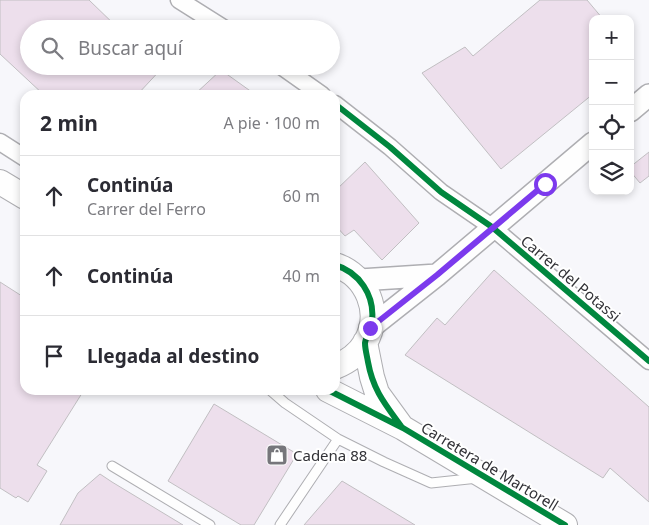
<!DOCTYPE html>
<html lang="es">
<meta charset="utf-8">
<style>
:root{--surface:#fff;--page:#f2f2f3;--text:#2b2b33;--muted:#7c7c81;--line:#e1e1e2}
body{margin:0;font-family:"Noto Sans",sans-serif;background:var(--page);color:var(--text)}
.controls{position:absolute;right:15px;top:15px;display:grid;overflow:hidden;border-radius:10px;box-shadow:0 2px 8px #0003}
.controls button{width:45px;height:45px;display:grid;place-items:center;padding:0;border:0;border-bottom:1px solid var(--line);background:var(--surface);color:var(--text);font:25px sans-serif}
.stop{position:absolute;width:15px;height:15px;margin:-11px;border:4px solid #7c3aed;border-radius:50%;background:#fff}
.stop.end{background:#7c3aed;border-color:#fff;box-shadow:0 1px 5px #0008}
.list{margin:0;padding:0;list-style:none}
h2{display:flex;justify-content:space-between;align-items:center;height:65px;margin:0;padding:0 20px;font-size:21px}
h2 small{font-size:16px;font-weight:400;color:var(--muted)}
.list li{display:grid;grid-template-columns:32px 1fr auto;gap:15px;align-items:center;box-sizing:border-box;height:80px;padding:0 20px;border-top:1px solid var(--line)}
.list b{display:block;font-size:19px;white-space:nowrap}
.list p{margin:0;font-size:16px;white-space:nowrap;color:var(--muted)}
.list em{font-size:16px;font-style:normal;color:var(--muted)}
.icon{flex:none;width:28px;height:28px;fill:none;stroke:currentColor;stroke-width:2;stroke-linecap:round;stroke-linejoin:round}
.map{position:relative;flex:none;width:649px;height:525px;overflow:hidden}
.search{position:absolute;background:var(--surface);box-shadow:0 2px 8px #0003;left:20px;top:20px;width:320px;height:55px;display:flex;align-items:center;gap:12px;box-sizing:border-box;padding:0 18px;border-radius:28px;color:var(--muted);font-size:19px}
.panel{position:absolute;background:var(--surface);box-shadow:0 2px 8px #0003;left:20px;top:90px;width:320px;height:305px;border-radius:15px}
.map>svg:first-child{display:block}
.building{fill:#eddfec;stroke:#c1bfc2}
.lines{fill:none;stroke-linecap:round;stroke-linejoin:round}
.service-casing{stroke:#aeaeb2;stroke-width:11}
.minor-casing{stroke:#aeaeb2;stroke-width:19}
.tertiary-casing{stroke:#aeaeb2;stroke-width:24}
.secondary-casing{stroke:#aeaeb2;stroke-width:26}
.service{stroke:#fefefe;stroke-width:9}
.minor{stroke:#fefefe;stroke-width:16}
.tertiary{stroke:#fefefe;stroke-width:21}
.secondary{stroke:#fefefe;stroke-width:24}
.cycleway-casing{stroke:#fff;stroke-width:9}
.cycleway{stroke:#00873e;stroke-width:6}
.route{stroke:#7c3aed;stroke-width:6}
.labels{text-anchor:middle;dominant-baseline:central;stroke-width:4;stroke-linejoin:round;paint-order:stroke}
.street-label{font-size:15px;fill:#313136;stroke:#fff}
.poi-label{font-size:15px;fill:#313136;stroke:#fff;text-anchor:start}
</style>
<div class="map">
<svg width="649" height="525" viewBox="0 0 649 525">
<rect width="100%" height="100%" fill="#f7f7fb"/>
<path class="building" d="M0,0h89l30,29h-90v37h135l-27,29h-93l-44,-41z
M540,0h47l16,19h-10v75l-92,75 -79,-96 43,-26 8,9z
M221,70l35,25h-62z
M649,152v24l-9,7 -10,-12v-4z
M365,162l54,61 -37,37 -28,-30 -9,6 -10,-11v-34z
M494,270l155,137v95l-39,-34 -7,10 -198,-123 32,-37 8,7z
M0,282l25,16v92h59l-47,75 10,6 -19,31 -10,-6 -2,2 -16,-10z
M214,404l83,50 -43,71h-13l-73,-44z
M100,474l12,8 71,43h-123l18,-32z
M342,481l30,18 43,26h-111z"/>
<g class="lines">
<g class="service-casing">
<path id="service" d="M270,390l15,13 53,36 -58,86
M338,439l46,23 47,21 47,-5
M112,466l98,59"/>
</g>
<g class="minor-casing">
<path id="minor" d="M179,0l46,29
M281,66l41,29
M335,104l55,43 51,45 51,35 157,134
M0,142l25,16"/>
</g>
<g class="tertiary-casing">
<path id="tertiary" d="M630,111l19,-16
M360,280l77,-5
M370,328l67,-53 156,-132"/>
</g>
<g class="secondary-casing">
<path id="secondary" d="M0,182l25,15
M335,265c32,10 48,48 30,78 -7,12 -18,19 -30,24
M365,342l7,35 5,16 24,33
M328,390l75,38 162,97"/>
</g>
<use href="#service" class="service"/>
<use href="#minor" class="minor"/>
<use href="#tertiary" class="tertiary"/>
<use href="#secondary" class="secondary"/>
<g class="cycleway-casing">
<path id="cycleway" d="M335,104l55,43 51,45 51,35 157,134
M335,265c24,7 40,30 37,56 -1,7 -6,15 -7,22 0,6 2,13 3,19 5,28 17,42 33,64
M328,390l75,38 162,97"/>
</g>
<use href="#cycleway" class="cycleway"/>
</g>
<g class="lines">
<path class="route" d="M370,328l67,-53 108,-91"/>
</g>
<defs>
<g id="shop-square" transform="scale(1.125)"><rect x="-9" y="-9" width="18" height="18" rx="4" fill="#76767b" stroke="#fff"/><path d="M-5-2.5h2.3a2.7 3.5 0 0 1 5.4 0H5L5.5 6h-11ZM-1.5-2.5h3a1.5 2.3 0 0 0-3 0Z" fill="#fff"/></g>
</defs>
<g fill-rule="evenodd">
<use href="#shop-square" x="277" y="455"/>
</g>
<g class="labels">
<g class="street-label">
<text transform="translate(571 278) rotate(40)">Carrer del Potassi</text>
<text transform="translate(490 466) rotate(31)">Carretera de Martorell</text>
</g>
<g class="poi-label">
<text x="293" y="455">Cadena 88</text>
</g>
</g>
</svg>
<div class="controls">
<button>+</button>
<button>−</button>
<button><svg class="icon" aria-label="locate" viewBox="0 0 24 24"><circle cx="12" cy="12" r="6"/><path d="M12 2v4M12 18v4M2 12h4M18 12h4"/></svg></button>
<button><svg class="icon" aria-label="layers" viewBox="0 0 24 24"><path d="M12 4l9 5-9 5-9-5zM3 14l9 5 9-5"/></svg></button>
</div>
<div class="stop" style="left:545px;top:184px"></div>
<div class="stop end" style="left:370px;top:328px"></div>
<div class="search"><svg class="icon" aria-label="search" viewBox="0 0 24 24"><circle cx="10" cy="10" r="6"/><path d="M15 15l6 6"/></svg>Buscar aquí</div>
<section class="panel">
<h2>2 min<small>A pie · 100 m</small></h2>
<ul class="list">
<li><svg class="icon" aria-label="ahead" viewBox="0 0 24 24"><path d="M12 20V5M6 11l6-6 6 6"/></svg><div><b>Continúa</b><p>Carrer del Ferro</p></div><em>60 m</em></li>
<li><svg class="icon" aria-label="ahead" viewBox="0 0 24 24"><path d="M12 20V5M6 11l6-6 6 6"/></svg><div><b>Continúa</b></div><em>40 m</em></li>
<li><svg class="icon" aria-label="arrive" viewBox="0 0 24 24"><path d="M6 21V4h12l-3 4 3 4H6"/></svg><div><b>Llegada al destino</b></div></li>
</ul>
</section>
</div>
